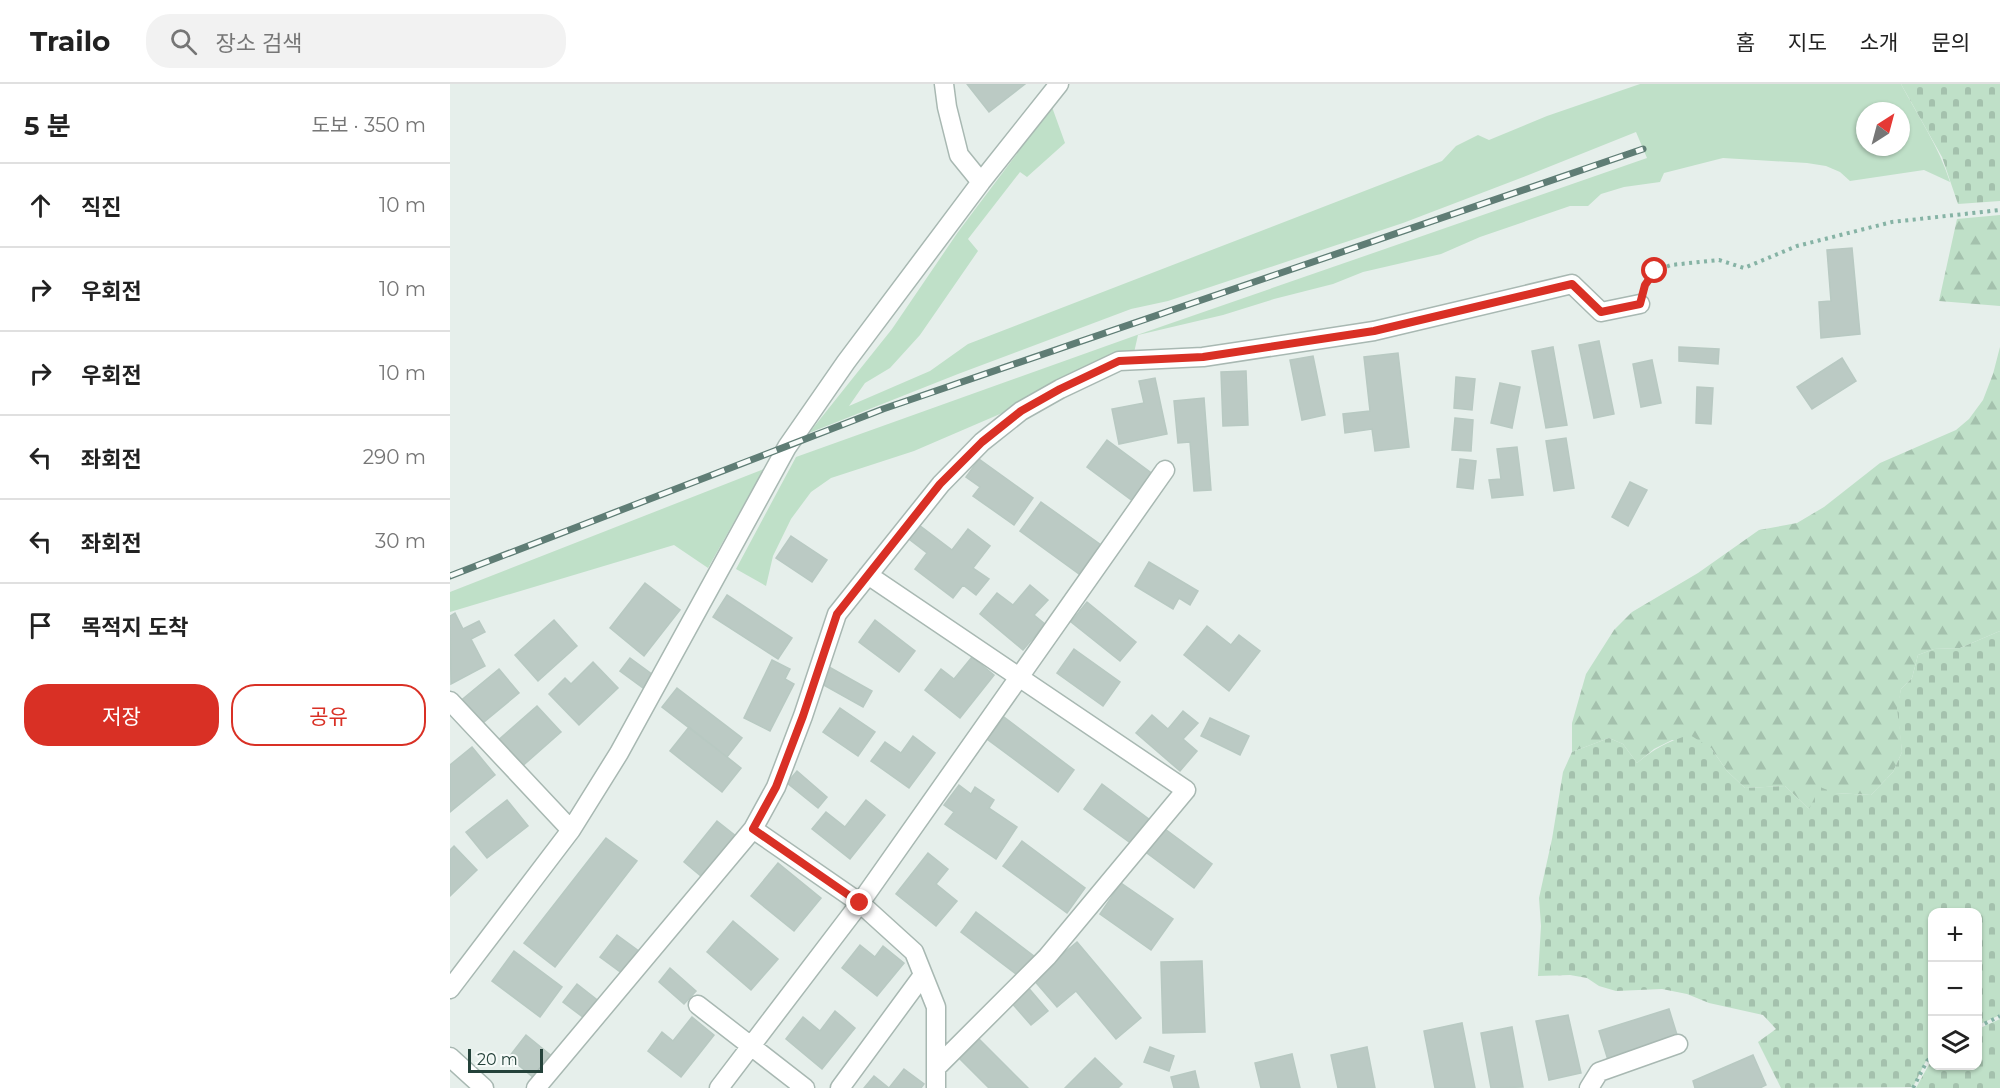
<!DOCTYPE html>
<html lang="ko">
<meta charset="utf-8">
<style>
:root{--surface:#fff;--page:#f2f2f2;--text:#222;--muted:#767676;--line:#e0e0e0;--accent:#d93025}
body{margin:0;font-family:Montserrat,"Noto Sans KR",sans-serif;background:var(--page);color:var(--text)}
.controls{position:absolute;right:18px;bottom:18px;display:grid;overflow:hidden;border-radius:12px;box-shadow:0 2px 4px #0004}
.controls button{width:54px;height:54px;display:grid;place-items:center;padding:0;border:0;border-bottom:2px solid var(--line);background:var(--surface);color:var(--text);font:30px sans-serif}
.compass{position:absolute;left:1406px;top:18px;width:54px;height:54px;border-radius:50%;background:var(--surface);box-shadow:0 2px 4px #0004;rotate:36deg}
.scale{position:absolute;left:18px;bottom:15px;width:75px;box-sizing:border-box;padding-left:6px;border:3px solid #24423a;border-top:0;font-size:16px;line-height:21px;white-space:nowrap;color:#24423a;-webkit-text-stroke:4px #f7fbf9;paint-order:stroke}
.stop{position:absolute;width:18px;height:18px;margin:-14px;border:4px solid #d93025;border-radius:50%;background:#fff}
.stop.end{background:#d93025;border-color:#fff;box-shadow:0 2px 6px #0008}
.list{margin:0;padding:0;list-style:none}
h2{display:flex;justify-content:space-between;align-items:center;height:78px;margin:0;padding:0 24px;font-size:26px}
h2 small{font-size:20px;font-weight:400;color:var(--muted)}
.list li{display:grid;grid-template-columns:39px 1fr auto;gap:18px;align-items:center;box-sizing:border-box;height:84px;padding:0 24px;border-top:2px solid var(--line)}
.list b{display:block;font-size:22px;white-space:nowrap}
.list em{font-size:20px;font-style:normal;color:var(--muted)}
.actions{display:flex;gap:12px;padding:18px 24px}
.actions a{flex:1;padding:14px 0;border:2px solid var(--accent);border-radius:24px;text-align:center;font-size:21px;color:var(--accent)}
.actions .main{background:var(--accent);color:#fff}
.icon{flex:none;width:33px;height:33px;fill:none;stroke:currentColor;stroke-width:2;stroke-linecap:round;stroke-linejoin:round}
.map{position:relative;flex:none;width:1550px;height:1004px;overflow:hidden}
header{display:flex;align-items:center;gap:36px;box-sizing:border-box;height:84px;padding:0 30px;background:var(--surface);border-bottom:2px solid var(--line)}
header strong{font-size:28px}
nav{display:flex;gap:33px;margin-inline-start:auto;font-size:21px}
.search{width:420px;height:54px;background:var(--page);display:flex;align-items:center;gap:15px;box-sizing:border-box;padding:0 21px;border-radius:24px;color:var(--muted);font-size:22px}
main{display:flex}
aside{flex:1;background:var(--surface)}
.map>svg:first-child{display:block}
.green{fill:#bfe0c8;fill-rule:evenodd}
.forest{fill:url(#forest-firs)}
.cemetery{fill:url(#cemetery-stones)}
.building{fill:#bbcac4;stroke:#b8c9c2;stroke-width:1.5}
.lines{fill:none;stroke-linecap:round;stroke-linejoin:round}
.street-casing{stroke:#a8b8b2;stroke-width:21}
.path{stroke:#86b3a5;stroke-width:4;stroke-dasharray:3 4.5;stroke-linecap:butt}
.street{stroke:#fff;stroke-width:18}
.rail-casing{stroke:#5f7d75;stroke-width:7}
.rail{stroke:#f7fbf9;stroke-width:4.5;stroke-dasharray:14;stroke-linecap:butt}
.route{stroke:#d93025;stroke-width:8}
</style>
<header>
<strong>Trailo</strong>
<div class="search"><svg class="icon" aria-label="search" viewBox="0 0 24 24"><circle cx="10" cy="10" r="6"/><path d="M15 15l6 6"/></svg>장소 검색</div>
<nav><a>홈</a><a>지도</a><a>소개</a><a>문의</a></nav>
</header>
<main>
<aside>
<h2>5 분<small>도보 · 350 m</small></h2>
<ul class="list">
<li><svg class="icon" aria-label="ahead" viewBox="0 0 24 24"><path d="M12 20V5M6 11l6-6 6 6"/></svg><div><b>직진</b></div><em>10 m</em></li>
<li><svg class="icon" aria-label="right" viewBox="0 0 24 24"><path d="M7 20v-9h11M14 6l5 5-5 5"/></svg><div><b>우회전</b></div><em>10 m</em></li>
<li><svg class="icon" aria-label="right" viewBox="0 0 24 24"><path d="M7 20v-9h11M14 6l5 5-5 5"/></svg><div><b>우회전</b></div><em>10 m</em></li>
<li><svg class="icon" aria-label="left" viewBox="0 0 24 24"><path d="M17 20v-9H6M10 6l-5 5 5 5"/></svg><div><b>좌회전</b></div><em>290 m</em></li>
<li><svg class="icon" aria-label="left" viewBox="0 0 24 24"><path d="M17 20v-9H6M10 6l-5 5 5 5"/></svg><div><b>좌회전</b></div><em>30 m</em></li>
<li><svg class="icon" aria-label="arrive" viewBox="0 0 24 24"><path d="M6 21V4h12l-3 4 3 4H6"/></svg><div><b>목적지 도착</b></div></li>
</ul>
<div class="actions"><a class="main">저장</a><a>공유</a></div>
</aside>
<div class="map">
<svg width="1550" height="1004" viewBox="0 0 1550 1004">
<defs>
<pattern id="forest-firs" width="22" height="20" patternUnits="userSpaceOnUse" patternTransform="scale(1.5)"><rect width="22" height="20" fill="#bfe0c8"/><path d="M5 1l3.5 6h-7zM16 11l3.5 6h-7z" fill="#a4c1ad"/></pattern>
<pattern id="cemetery-stones" width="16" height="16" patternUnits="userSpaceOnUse" patternTransform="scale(1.5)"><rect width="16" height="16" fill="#bfe0c8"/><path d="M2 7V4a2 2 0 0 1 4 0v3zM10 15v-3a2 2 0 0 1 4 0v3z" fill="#a4c1ad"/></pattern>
</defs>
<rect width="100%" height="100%" fill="#e6efeb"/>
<path class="green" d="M1190,0h261c18,34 37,61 49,98l-26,-12 -74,11 -10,-9 -14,-6 -19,-3 -84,-5 -59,15 -4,9 -36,5 -23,7 -13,12h-18l-90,31 -39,17 -78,18 -30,12 -59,15 -51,16 -85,20 -5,22 -219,94 -83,27 -20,14 -20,27 -18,37 -7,30 -30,-17 60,-112 341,-122 510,-177 -11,-26 -105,42 -128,49 -235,78 -37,8 -173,65 -149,59 83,-104 66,-97 94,-125 13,36 -38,34 -7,-5 -52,67 10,12 -58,84 -30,33 -25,15 -16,23 81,-35 38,-27 474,-183 14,-15 22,-11 11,5 58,-24zM1415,27h36v36h-36z
M314,385l-56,99 -34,-23 -224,67v-20z"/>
<path class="forest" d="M1550,131v91l-61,-5 18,-82z
M1550,263v284l-40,17 -26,1 -16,6 -6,23 -11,11 -3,19 4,44 -9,20 -22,23 -36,-2 -26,16 -24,-23 -40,2 -18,-17 -16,-23 -39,-8 -18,9 -17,14 -14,-19 -14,-6 -37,14v-29l14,-49 28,-44 18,-18 66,-39 61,-43 38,-7 27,-16 56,-44 76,-33 13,-11 14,-19 10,-26z"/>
<path class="cemetery" d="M1451,0h99v117l-42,3 -16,-47z
M1550,547v384l-22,10v-113h-46v142l-6,7 -13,26 -132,1 -23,-46 18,-13 -13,-14 -54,-12 -22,-9 -25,-5 -46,2 -17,-5 -12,-8 -17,-3 -32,1 3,-50 -2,-28 13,-59 11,-67 9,-20 37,-14 14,6 14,19c17,-14 31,-22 53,-28l21,13 16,23 18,17 40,-2 24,23 11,-22 15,6 36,2 22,-23 9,-20 -5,-44 4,-19 11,-11 6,-23 16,-6 26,-1z
M1550,935v69h-84l16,-29v7h46v-37z"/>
<path class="building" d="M517,0h58l-36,28z
M1402,164l8,86 -39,4 -2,-36 12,-1 -4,-51z
M1149,257l15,73 -20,4 -15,-73z
M1103,263l14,78 -21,3 -14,-77z
M1229,263l40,2 -1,15 -39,-3z
M948,269l11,94 -34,4 -3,-22 -27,4 -2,-19 27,-3 -6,-54z
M863,272l12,59 -23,5 -12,-60z
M1392,274l14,23 -44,28 -15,-22z
M1202,276l9,43 -20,4 -8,-43z
M796,287l2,54 -25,1 -2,-54z
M1006,293l19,2 -3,31 -18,-2z
M705,294l12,56 -48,10 -7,-35 32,-6 -5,-22z
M1050,299l20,4 -8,41 -21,-5z
M1247,303l16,1 -2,36 -15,-1z
M754,314l7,92 -17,1 -4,-49 -12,1 -4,-42z
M1005,334l18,2 -2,31 -19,-1z
M1116,354l8,50 -20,3 -8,-50z
M657,356l47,35 -20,27 -47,-35z
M1067,363l6,48 -31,3 -3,-18 12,-1 -4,-30z
M529,375l54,39 -19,27 -41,-29 7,-9 -14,-10z
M1010,375l16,2 -3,28 -16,-2z
M1180,398l17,8 -19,36 -16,-9z
M591,418l60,43 -22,29 -59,-43z
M469,441l33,25 16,-21 22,17 -17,22 16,11 -13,16 -13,-10 -10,13 -38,-29 12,-16 -18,-14z
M341,452l36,24 -15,22 -36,-24z
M699,478l49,29 -8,14 -11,-7 -6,11 -38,-23z
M195,499l35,27 -36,46 -34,-28z
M580,501l18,15 -14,15 11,9 -22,26 -43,-36 17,-21 16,12z
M277,511l65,43 -14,21 -65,-42z
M637,518l49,40 -16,19 -49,-39z
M5,529l8,16 16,-8 6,11 -14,7 14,27 -34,18 -1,-68z
M104,536l23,26 -39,35 -23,-26z
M425,536l40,31 -16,21 -40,-30z
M757,542l24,19 8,-10 21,16 -31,40 -45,-36z
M624,565l46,33 -17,24 -46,-33z
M522,573l22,18 -34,43 -35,-28 16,-21 13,10z
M180,574l23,17 -10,13 -23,-17z
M322,576l18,9 -5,10 9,5 -24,47 -26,-13z
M143,578l25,26 -39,37 -30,-31 16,-16 6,6z
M379,583l43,24 -9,16 -43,-24z
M49,585l20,24 -41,34 -19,-25z
M227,604l65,50 -15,19 -65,-50z
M87,622l24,26 -42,37 -23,-27z
M390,624l35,24 -17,24 -35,-24z
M733,627l15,12 -15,16 14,12 -17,20 -44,-38 16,-18 16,14z
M554,633l70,53 -16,22 -71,-53z
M760,634l39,18 -9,19 -39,-19z
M239,643l52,41 -19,24 -52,-41z
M463,652l22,17 -26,35 -38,-27 14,-19 16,11z
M22,663l23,28 -45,37v-47z
M347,687l30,26 -9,11 -31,-25z
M652,700l52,39 -18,24 -52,-38z
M509,701l12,9 4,-7 19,13 -5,8 28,19 -21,32 -51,-35 9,-12 -10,-7z
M57,716l21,26 -41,32 -21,-26z
M416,716l19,15 -35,44 -38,-30 14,-17 19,15z
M267,737l19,15 -34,41 -18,-15z
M711,742l51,38 -18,24 -51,-38z
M156,754l31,23 -82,106 -31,-24z
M572,757l63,47 -18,25 -64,-47z
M4,762l23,24 -27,26v-46z
M478,769l20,16 -12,15 21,17 -21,25 -40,-32z
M328,779l43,35 -27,33 -43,-35z
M671,799l52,36 -22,31 -51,-36z
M526,828l59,45 -15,20 -59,-45z
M283,837l45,38 -27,31 -44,-38z
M167,851l23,17 -17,22 -23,-17z
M627,858l64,76 -25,21 -40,-48 -19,16 -24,-28z
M410,861l15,12 8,-11 21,17 -27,33 -35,-28z
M64,867l48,36 -22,30 -48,-36z
M752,877l3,71 -42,1 -2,-71z
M220,884l26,23 -12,13 -25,-22z
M127,900l24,19 -13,18 -25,-19z
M576,901l22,26 -17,14 -22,-25z
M1219,925l9,29 -70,22 -9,-29z
M385,927l20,17 -33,41 -36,-30 17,-22 17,14z
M1118,931l13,58 -32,7 -13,-59z
M242,933l22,18 -33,42 -33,-26 14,-19 11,9z
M1012,939l13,65h-40l-11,-57z
M1062,943l11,60 -32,1 -10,-55z
M76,951l27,22 -18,22 -26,-22z
M526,952l52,52h-39l-33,-33z
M700,963l24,9 -5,15 -25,-9z
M917,963l8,41h-37l-7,-33z
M842,970l8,34h-39l-6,-25z
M1303,971l13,30 -6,3h-65l-2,-7z
M645,974l27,26 -4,4h-53z
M454,985l20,15 -3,4h-57l10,-12 15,12z
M745,987l4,17h-25l-3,-11z"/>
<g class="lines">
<g class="street-casing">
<path id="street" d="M494,0l3,23 12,48 22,27
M418,491l318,215 -139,167 -111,111
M0,617l121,129
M303,745l107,74 54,49 22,55v81
M0,905l121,-159 48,-77 168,-306 59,-85 135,-180 78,-98
M248,921l107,83
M0,973l34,31
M86,1004l217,-259 23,-42 27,-71 34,-102 104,-130 41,-42 39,-31 39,-22 59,-28 84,-4 171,-26 198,-47 29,28 39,-8
M269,1004l141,-185 305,-433
M390,1004l83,-113
M1139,1004l10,-16 79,-28"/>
</g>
<path class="path" d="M1195,201l10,-14 16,-6 48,-5 25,8 53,-22 95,-24 108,-12
M1528,943l22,-11
M1463,1004l14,-27 5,-5"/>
<use href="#street" class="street"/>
<g class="rail-casing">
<path id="rail" d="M0,492l433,-167 760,-260"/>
</g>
<use href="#rail" class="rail"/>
</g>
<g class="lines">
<path class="route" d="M410,819l-107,-74 23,-42 27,-71 34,-102 103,-130 42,-42 39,-31 39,-22 59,-28 84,-4 171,-26 198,-47 29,28 39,-8 5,-19 10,-14"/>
</g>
</svg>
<div class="controls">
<button>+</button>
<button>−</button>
<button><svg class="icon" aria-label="layers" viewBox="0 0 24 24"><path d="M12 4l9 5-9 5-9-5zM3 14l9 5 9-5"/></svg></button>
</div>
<svg class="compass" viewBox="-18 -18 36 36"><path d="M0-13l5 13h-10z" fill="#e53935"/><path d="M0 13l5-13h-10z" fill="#767676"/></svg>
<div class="scale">20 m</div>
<div class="stop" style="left:1205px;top:187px"></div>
<div class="stop end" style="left:410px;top:819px"></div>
</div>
</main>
